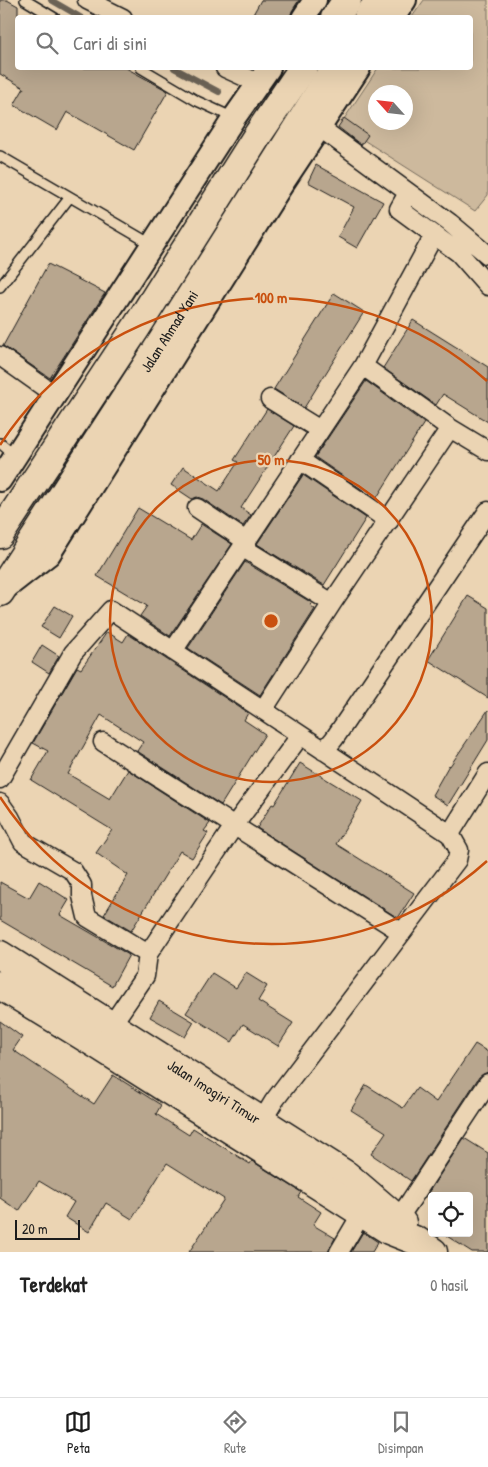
<!DOCTYPE html>
<html lang="id">
<style>
:root{--surface:#fff;--page:#f2f2f2;--text:#222;--muted:#767676;--line:#e0e0e0;--accent:#1c1c1c}
body{margin:0;font-family:"Patrick Hand",sans-serif;background:var(--page);color:var(--text)}
.controls{position:absolute;right:15px;bottom:15px;display:grid;overflow:hidden;border-radius:5px;box-shadow:0 5px 20px #0002}
.controls button{width:45px;height:45px;display:grid;place-items:center;padding:0;border:0;border-bottom:1px solid var(--line);background:var(--surface);color:var(--text);font:25px sans-serif}
.compass{position:absolute;left:368px;top:85px;width:45px;height:45px;border-radius:50%;background:var(--surface);box-shadow:0 5px 20px #0002;rotate:297deg}
.scale{position:absolute;left:15px;bottom:12px;width:65px;box-sizing:border-box;padding-left:5px;border:2px solid #1c1c1c;border-top:0;font-size:14px;line-height:18px;white-space:nowrap;color:#1c1c1c;-webkit-text-stroke:4px #ebd4b3;paint-order:stroke}
.list{margin:0;padding:0;list-style:none}
h2{display:flex;justify-content:space-between;align-items:center;height:65px;margin:0;padding:0 20px;font-size:21px}
h2 small{font-size:16px;font-weight:400;color:var(--muted)}
.icon{flex:none;width:28px;height:28px;fill:none;stroke:currentColor;stroke-width:2;stroke-linecap:round;stroke-linejoin:round}
.map{position:relative;flex:none;width:488px;height:1252px;overflow:hidden}
.search{position:absolute;background:var(--surface);box-shadow:0 5px 20px #0002;left:15px;right:15px;top:15px;height:55px;display:flex;align-items:center;gap:12px;box-sizing:border-box;padding:0 18px;border-radius:5px;color:var(--muted);font-size:19px}
.sheet{height:145px;background:var(--surface)}
nav{display:flex;justify-content:space-around;align-items:center;box-sizing:border-box;height:70px;border-top:1px solid var(--line);background:var(--surface);font-size:14px;color:var(--muted)}
nav a{display:grid;justify-items:center;gap:2px}
nav .on{color:var(--accent)}
.map>svg:first-child{display:block}
.green{fill:#cdb99d;stroke:#746a5c;fill-rule:evenodd}
.lines{fill:none;stroke-linecap:round;stroke-linejoin:round}
.stream{stroke:#6c6357;stroke-width:6}
.building{fill:#b8a68e;stroke:#1c1c1c}
.service-casing{stroke:#1c1c1c;stroke-width:12}
.minor-casing{stroke:#1c1c1c;stroke-width:21}
.tertiary-casing{stroke:#1c1c1c;stroke-width:26}
.primary-casing{stroke:#1c1c1c;stroke-width:31}
.trunk-casing{stroke:#1c1c1c;stroke-width:31}
.service{stroke:#ebd4b3;stroke-width:9}
.minor{stroke:#ebd4b3;stroke-width:18}
.tertiary{stroke:#ebd4b3;stroke-width:22}
.primary{stroke:#ebd4b3;stroke-width:28}
.trunk{stroke:#ebd4b3;stroke-width:28}
.ring{fill:none;stroke:#c9500e;stroke-width:2.5}
.labels{text-anchor:middle;dominant-baseline:central;stroke-width:4.5;stroke-linejoin:round;paint-order:stroke}
.street-label{font-size:15px;fill:#1c1c1c;stroke:#ebd4b3}
.centre{fill:#c9500e;stroke:#ebd4b3;stroke-width:2.5}
.ring-label{font-size:15px;text-anchor:middle;font-weight:bold;fill:#c9500e;stroke:#ebd4b3;stroke-width:4.5;stroke-linejoin:round;paint-order:stroke}
</style>
<div class="map">
<svg width="488" height="1252" viewBox="0 0 488 1252">
<rect width="100%" height="100%" fill="#ebd4b3"/>
<filter id="ink" filterUnits="userSpaceOnUse"><feTurbulence type="fractalNoise" baseFrequency=".02" numOctaves="2"/><feDisplacementMap in="SourceGraphic" scale="10" xChannelSelector="R" yChannelSelector="G"/><feConvolveMatrix kernelMatrix="1 2 1 2 8 2 1 2 1" color-interpolation-filters="sRGB"/></filter>
<g filter="url(#ink)">
<path class="green" d="M424,0h64v195l-13,16 -135,-86 38,-57h92v-50l-58,-1zM376,92h30v30h-30z"/>
<g class="lines">
<path class="stream" d="M51,0l31,18
M174,68l45,24"/>
</g>
<path class="building" d="M0,0h7l11,6v62h108l42,23 -34,59 -67,-38 -10,18 -43,-25 10,-17 -24,-14z
M261,0h38l-7,11 -2,7h-39z
M344,118l24,17 -7,10 -23,-18z
M316,165l67,37 -26,46 -19,-11 16,-30 -46,-25z
M48,264l57,29 -55,85 -47,-32z
M334,293l30,19 -60,96 -30,-19z
M413,320l75,47v55l-45,-28 -7,11 -53,-37z
M366,381l58,42 -48,76 -61,-42z
M267,409l27,17 -53,82 10,7 -8,11 -40,-27 -6,-2 -5,2 -21,-14 12,-18 36,24 19,-29 -4,-2z
M303,475l63,43 -42,67 -67,-41z
M138,508l53,32 10,-16 31,20 -62,92 -30,-20 7,-10 -50,-30z
M245,562l67,41 -1,3 4,3 -55,86 -72,-47z
M468,596l20,12v90l-60,-38z
M55,606l17,10 -13,22 -18,-11z
M107,632l16,10 5,-8 120,79 -4,7 21,14 -44,71 -84,-54 6,-9 -42,-27 -33,59 42,25 18,-29 82,53 -6,8 4,2 -16,25 -12,-7 -49,80 -27,-16 24,-40 -32,-22 16,-23 -81,-50 17,-29 -15,-8 44,-76 4,2z
M42,645l17,11 -10,17 -17,-11z
M488,710v30l-40,65 -16,-10 17,-30 1,1z
M300,763l62,38 -26,43 78,49 -16,25 -141,-90 15,-24 2,1z
M39,881l30,19 -9,15 69,40 -17,31 -112,-66v-38l29,16z
M212,973l24,15 10,-15 21,13 -9,15 35,22 -15,23 -35,-22 -11,18 -46,-29z
M159,1001l35,21 -9,15 -35,-20z
M0,1021l22,16 -9,13 81,54 19,-29 48,30 -5,9 33,21 4,-7 57,36 2,-3 49,31 -3,5 23,15 -8,13 22,13 -7,14h-139l35,-53 -57,-36 -35,56 -26,-16 -17,29 -24,-15 9,-15 -35,-21 -20,30 -19,-13z
M475,1044l13,8v20l-5,2 -4,3 -68,104 -40,-27 15,-22 -35,-22 15,-25 37,23 14,-20 19,14z
M464,1138l24,15v99h-16l-30,-19h27v-37h-37l-4,-3z
M363,1232l15,10 -6,10h-21z"/>
<g class="lines">
<g class="service-casing">
<path id="service" d="M25,0l30,18
M141,68l56,33 37,17
M0,156l151,88
M0,287l70,-90
M0,443l15,13"/>
</g>
<g class="minor-casing">
<path id="minor" d="M87,0l36,18
M225,68l33,15
M319,127l131,96 38,32
M408,193l-9,16 60,44 29,33
M0,356l55,39
M363,366l71,-131
M270,399l50,31
M300,460l89,61
M197,508l49,33
M242,547l90,56
M173,651l190,-285 87,62 38,23
M103,742l298,190
M324,751l10,-12 154,-228
M0,779l73,-126 38,-43 152,100
M0,803l10,14 13,25 50,29 9,14v11l5,21 61,37
M450,834l38,-61
M106,1033l39,-57 3,-22 86,-128 66,-90
M257,1129l17,-28 183,-241 2,-10 -9,-16 -187,-124 69,-107 118,-175
M393,1226l18,-26 77,-117
M339,1252l23,-39"/>
</g>
<g class="tertiary-casing">
<path id="tertiary" d="M303,18l12,-18
M393,18l12,-18
M0,480l234,-362 35,-50
M8,586l41,-32 235,-373 75,-113"/>
</g>
<g class="primary-casing">
<g id="primary">
<path id="s1" d="M0,955l346,220 56,48"/>
<path d="M0,985l98,60 291,185 28,11 16,11"/>
</g>
</g>
<g class="trunk-casing">
<g id="trunk">
<path d="M335,18l12,-18"/>
<path d="M368,18l11,-18"/>
<path d="M0,534l136,-206 123,-195 44,-65"/>
<path id="s2" d="M0,592l160,-247 175,-277"/>
</g>
</g>
<use href="#service" class="service"/>
<use href="#minor" class="minor"/>
<use href="#tertiary" class="tertiary"/>
<use href="#primary" class="primary"/>
<use href="#trunk" class="trunk"/>
</g>
</g>
<g class="ring">
<circle cx="271" cy="621" r="161"/>
<path d="M487 861A323 323 0 0 1 0 797M0 445A323 323 0 0 1 487 381"/>
</g>
<g class="labels">
<g class="street-label">
<text stroke="none"><textPath href="#s2" startOffset="311">Jalan Ahmad Yani</textPath></text>
<text stroke="none"><textPath href="#s1" startOffset="254">Jalan Imogiri Timur</textPath></text>
</g>
</g>
<circle cx="271" cy="621" r="8" class="centre"/>
<g class="ring-label">
<text x="271" y="303">100 m</text>
<text x="271" y="465">50 m</text>
</g>
</svg>
<div class="controls">
<button><svg class="icon" aria-label="locate" viewBox="0 0 24 24"><circle cx="12" cy="12" r="6"/><path d="M12 2v4M12 18v4M2 12h4M18 12h4"/></svg></button>
</div>
<svg class="compass" viewBox="-18 -18 36 36"><path d="M0-13l5 13h-10z" fill="#e53935"/><path d="M0 13l5-13h-10z" fill="#767676"/></svg>
<div class="scale">20 m</div>
<div class="search"><svg class="icon" aria-label="search" viewBox="0 0 24 24"><circle cx="10" cy="10" r="6"/><path d="M15 15l6 6"/></svg>Cari di sini</div>
</div>
<section class="sheet">
<h2>Terdekat<small>0 hasil</small></h2>
<ul class="list">
</ul>
</section>
<nav>
<a class="on"><svg class="icon" aria-label="map" viewBox="0 0 24 24"><path d="M3 6l6-2 6 2 6-2v14l-6 2-6-2-6 2zM9 4v14M15 6v14"/></svg>Peta</a>
<a><svg class="icon" aria-label="directions" viewBox="0 0 24 24"><path d="M12 3l9 9-9 9-9-9zM9 14v-3h6M13 9l2 2-2 2"/></svg>Rute</a>
<a><svg class="icon" aria-label="saved" viewBox="0 0 24 24"><path d="M7 4h10v16l-5-4-5 4z"/></svg>Disimpan</a>
</nav>
